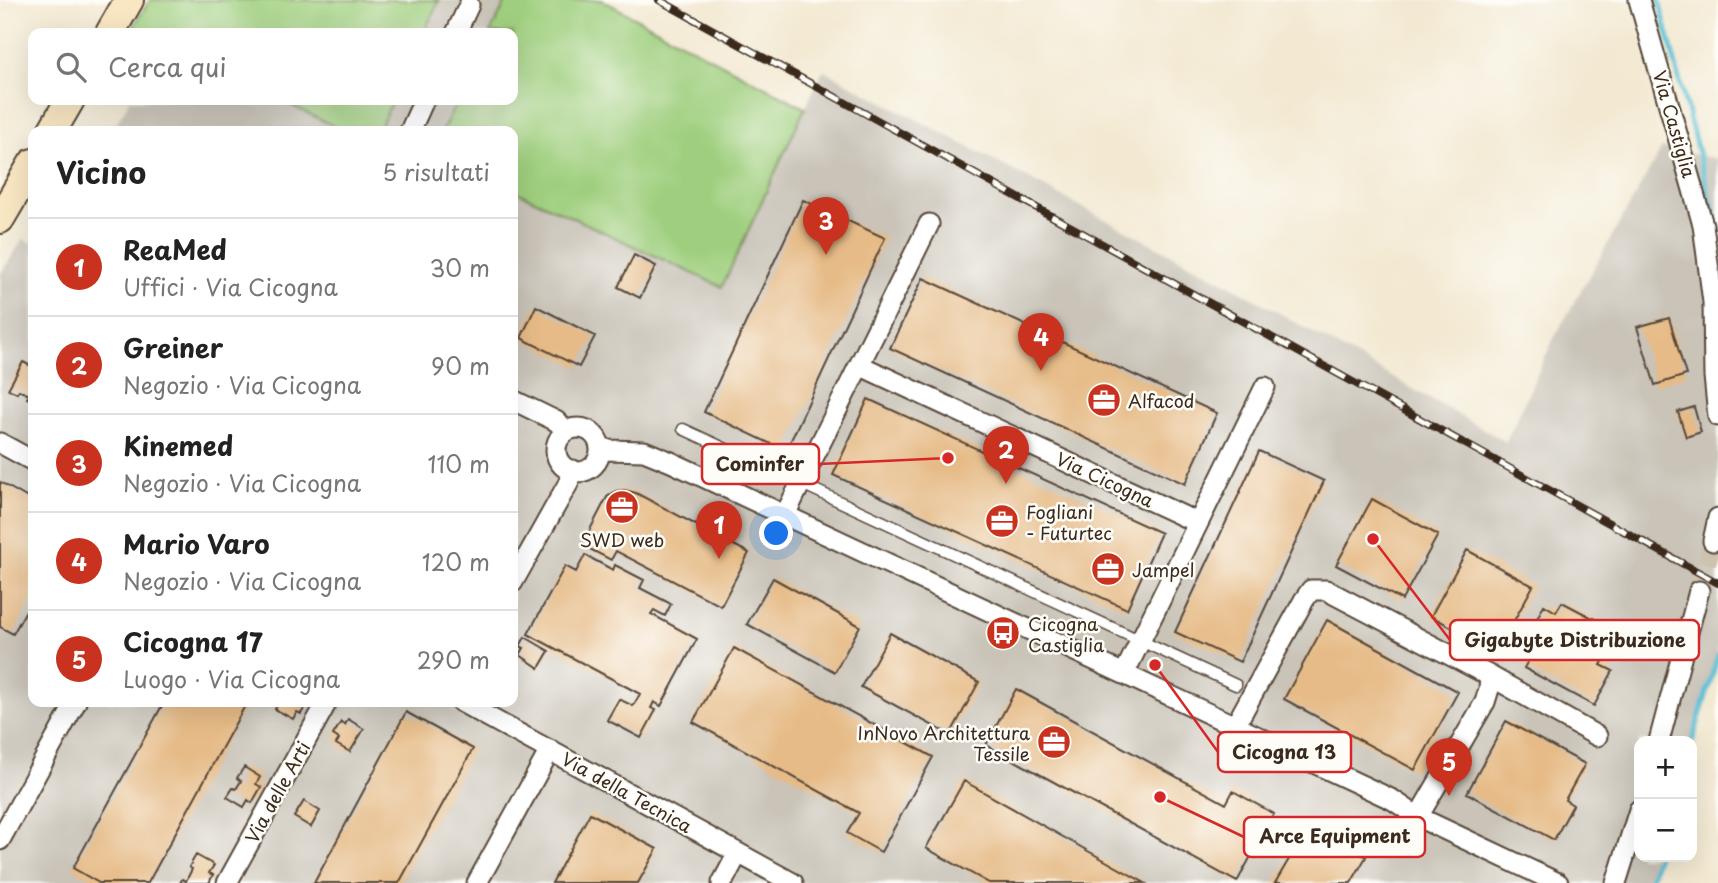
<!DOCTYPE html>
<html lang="it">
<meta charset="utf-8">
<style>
:root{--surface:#fff;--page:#f2f2f2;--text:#222;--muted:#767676;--line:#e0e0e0;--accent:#c8321e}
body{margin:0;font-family:"Playpen Sans",sans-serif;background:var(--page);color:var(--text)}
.controls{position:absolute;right:21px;bottom:21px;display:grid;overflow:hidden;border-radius:14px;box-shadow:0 7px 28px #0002}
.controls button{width:63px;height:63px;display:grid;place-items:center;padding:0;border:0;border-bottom:2px solid var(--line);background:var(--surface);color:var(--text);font:35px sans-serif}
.you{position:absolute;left:777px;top:534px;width:24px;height:24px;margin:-18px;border:5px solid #fff;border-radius:50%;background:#1a73e8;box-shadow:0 0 0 10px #1a73e833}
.badge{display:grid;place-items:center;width:46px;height:46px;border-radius:50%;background:var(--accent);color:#fff;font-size:23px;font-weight:700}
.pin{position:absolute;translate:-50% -58px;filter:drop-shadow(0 2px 4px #0008)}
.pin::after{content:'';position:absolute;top:37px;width:24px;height:21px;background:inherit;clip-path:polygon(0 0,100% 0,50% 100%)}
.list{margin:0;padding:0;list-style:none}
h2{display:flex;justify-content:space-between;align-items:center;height:91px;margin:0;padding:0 28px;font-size:30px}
h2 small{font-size:23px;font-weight:400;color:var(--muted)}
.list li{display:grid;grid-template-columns:46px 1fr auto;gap:21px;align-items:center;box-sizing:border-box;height:98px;padding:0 28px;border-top:2px solid var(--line)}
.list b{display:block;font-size:26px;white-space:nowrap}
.list p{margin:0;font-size:23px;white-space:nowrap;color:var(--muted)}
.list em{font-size:23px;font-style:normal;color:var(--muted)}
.icon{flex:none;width:38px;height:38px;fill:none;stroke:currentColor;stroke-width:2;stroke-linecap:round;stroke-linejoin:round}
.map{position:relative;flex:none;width:1718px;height:883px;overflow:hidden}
.search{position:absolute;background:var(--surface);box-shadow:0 7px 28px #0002;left:28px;top:28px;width:490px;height:77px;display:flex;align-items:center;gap:18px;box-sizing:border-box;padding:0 24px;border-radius:14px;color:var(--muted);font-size:26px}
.panel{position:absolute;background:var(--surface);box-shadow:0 7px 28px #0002;left:28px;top:126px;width:490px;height:581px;border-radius:14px}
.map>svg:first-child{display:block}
.industrial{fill:#c9c3b8}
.green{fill:#9fcf7e;stroke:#6d7c4e;stroke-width:2}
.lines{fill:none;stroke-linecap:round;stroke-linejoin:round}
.stream{stroke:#5bc2d7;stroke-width:5}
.building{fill:#e6bb87}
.street-tunnel{stroke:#cec3ae;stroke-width:19;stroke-dasharray:19 10;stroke-linecap:butt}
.lane-casing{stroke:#574739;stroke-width:13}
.street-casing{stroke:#574739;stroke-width:23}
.secondary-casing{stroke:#574739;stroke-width:32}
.lane{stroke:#fff;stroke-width:10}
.street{stroke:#fff;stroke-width:19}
.secondary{stroke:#f9e7c3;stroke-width:28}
.rail-casing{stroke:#3b2a1e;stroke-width:8}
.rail{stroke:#fdfcf7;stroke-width:5;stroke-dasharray:16;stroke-linecap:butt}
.labels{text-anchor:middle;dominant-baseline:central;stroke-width:5;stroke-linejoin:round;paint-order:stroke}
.street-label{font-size:18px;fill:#3b2a1e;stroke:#fdfcf7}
.poi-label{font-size:18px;fill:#3b2a1e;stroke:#fdfcf7;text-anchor:start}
.leader{fill:none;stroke:#d62828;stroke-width:2.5}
.callout-dot{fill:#d62828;stroke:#fdfcf7;stroke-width:2.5}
.callout{fill:#fdfcf7;stroke:#d62828;stroke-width:2.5}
.callout-label{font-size:19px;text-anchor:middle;font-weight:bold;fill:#3b2a1e}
</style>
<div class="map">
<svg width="1718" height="883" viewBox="0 0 1718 883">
<rect width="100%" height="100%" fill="#fdfcf7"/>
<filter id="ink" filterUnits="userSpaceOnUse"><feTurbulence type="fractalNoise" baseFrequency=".0143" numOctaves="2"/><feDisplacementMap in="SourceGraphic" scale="14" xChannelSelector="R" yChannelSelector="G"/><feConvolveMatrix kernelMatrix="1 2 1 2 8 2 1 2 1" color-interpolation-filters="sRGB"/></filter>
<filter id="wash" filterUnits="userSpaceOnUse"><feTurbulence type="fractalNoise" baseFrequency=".00686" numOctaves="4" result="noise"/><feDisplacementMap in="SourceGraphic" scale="28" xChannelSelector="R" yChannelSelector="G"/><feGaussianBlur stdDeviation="1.57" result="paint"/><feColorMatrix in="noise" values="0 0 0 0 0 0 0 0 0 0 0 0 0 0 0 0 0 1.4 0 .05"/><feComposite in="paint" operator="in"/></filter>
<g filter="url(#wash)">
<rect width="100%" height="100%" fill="#f3e9d2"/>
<path class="industrial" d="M439,0h67l-17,33h-65z
M823,70l412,218 271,154 47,-102 109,-192 56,11v506l-26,87v-11h-53v116h21l-8,26h-1652v-608l23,-36 10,5v458h480v-512l209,96z
M130,100h152l62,31h-232z
M393,100h64l-15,31h-64z"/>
<path class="green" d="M150,0h289l-15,33h-278l-13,-6z
M507,0h95l203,108 -83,179 -209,-97v-59h-71l16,-31h55v-67h-23z
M280,100h113l-15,31h-34z"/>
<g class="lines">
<path class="stream" d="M1659,0l59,230
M1692,741l26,-86
M1649,883l8,-26"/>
</g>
<g id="blocks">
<path class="building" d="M803,200l82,38 -99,213 -82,-39z
M634,255l22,11 -16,32 -22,-11z
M923,278l294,135 -32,71 -295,-136z
M536,306l59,30 -16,31 -58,-29z
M1669,318l17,57 -31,10 -18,-58z
M23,362l10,5v34l-6,-3 2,-3 -10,-5 -2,3 -9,-4z
M868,399l293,134 -34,76 -294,-134z
M1694,407l7,25 -15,5 -8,-25z
M1259,451l65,30 -84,181 -65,-30z
M0,482l33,19v97l-20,36 -13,-7z
M624,490l12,3 113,60 -28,53 -105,-55 -5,9 -29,-15 25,-48 9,-6z
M1372,499l66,36 -36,65 -66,-35z
M1467,550l66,36 -36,66 -66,-36z
M585,555l28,15 2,-5 29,15 -4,8 31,16 -6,12 -11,-6 -3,4 46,25 -36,67 -7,-4 -3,6 5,2 -15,28 -34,-18 12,-21 14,7 7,-12 -112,-60 37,-68 11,6z
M773,578l87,48 -25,46 -88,-48z
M1562,602l57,30 -18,33 12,6 -19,35 -70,-38 20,-36 -11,-6 11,-21 12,7z
M1327,620l131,72 -43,78 -131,-71z
M890,633l89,49 -29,53 -89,-48z
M525,637l24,14 -10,17 -19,-13 4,-7 -4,-2z
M734,648l199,109 -52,95 -34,-19 12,-20 -166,-91z
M1016,689l210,115 7,-13 41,23 -37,68 -251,-137z
M164,702h83l-99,181h-49l-26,-15z
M279,702h29l-7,12 -4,-2 -4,7 -18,-10z
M406,712l67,37 -74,134h-85z
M348,719l16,10 -14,23 -14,-8 3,-5 -6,-4 8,-13 4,3z
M1506,721l79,43 -20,36 8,5 -19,35 -87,-47z
M244,767l16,10 -4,7 5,3 -9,16 -4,-3 -4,7 -17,-10 6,-9 3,1 5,-8 -4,-3z
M964,781l124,70 57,32h-156l-63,-35z
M304,801l16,10 -9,16 -17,-10z
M590,813l67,36 -19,34h-86z
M1309,825l57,32 -15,26h-76z
M196,855l18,10 -5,8 4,2 -4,8h-29l2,-4 4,2 6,-12 -3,-2z"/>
</g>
</g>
<g filter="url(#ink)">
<use href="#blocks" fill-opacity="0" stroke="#574739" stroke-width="2"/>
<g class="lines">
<path class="street-tunnel" d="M1699,591l14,-50"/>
<g class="lane-casing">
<path id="lane" d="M683,429l553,256"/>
</g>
<g class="street-casing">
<path id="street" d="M1639,0l64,225 10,77 1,74 4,40
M456,33l13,-28
M410,131l14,-31
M859,365l339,158
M513,400l43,21 11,10
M556 450a22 22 0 1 1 44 0a22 22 0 1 1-44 0Z
M0,443l33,18
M600,446l8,4 36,1 27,11 722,338 25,17 140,66
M785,515l144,-291
M1713,541l5,-23
M513,582l56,-100 4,-12
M1124,674l141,-287
M1490,676l107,60
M461,702l332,181
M1235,726l69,-126 7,-10h15l164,86 -1,13 -4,13 -67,115
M1659,741l40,-150
M0,840l76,-138
M227,883l100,-181
M477,883l73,-133
M722,883l16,-30
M1616,883l23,-73"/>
</g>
<g class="secondary-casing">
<path id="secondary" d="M110,33l19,-33
M52,131l18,-31
M0,219l33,-56"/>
</g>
<use href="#lane" class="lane"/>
<use href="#street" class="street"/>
<use href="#secondary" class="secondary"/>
<g class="rail-casing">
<path id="rail" d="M659,0l1059,583"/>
</g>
<use href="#rail" class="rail"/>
</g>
</g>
<defs>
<g id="office-disc" transform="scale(1.75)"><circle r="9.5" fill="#c8321e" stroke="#fdfcf7"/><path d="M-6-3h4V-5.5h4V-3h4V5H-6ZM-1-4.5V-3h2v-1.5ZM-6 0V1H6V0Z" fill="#fff"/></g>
<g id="bus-disc" transform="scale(1.75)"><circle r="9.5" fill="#c8321e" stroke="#fdfcf7"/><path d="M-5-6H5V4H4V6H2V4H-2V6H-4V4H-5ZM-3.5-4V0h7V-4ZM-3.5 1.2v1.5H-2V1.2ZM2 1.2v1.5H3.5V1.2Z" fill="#fff"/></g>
</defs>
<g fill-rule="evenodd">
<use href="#office-disc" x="1104" y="400"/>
<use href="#office-disc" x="622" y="507"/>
<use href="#office-disc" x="1002" y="521"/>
<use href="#office-disc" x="1108" y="569"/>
<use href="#bus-disc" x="1003" y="633"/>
<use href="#office-disc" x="1054" y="742"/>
</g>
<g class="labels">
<g class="street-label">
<text transform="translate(1675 124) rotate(74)">Via Castiglia</text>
<text transform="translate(1105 479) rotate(25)">Via Cicogna</text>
<text transform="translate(277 792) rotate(-61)">Via delle Arti</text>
<text transform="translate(627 792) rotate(29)">Via della Tecnica</text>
</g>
<g class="poi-label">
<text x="1128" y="400">Alfacod</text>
<text x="1026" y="511">Fogliani<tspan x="1026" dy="21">- Futurtec</tspan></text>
<text x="622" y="539" text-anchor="middle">SWD web</text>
<text x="1132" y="569">Jampel</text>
<text x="1028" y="623">Cicogna<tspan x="1028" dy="21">Castiglia</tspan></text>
<text x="1030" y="732" text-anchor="end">InNovo Architettura<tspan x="1030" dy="21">Tessile</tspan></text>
</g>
</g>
<path class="leader" d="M948 458L819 464M1373 539L1450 640M1155 665L1218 752M1160 797L1244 837"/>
<g class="callout-dot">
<circle cx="948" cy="458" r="7"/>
<circle cx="1373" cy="539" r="7"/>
<circle cx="1155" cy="665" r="7"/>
<circle cx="1160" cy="797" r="7"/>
</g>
<g class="callout">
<rect x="702" y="444" width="117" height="40" rx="7"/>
<rect x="1450" y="620" width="249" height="40" rx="7"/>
<rect x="1218" y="732" width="133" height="40" rx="7"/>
<rect x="1244" y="817" width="181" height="40" rx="7"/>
</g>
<g class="callout-label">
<text x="760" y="471">Cominfer</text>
<text x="1575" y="647">Gigabyte Distribuzione</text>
<text x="1284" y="759">Cicogna 13</text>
<text x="1335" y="843">Arce Equipment</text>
</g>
</svg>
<div class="controls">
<button>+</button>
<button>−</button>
</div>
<div class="you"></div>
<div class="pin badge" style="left:719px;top:559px">1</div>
<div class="pin badge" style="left:1006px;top:484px">2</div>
<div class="pin badge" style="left:826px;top:255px">3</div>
<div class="pin badge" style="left:1041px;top:371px">4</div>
<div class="pin badge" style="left:1449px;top:796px">5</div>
<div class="search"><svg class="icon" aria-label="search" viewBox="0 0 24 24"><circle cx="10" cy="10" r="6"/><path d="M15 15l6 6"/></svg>Cerca qui</div>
<section class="panel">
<h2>Vicino<small>5 risultati</small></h2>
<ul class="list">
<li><span class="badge">1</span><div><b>ReaMed</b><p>Uffici · Via Cicogna</p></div><em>30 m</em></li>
<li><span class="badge">2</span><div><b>Greiner</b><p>Negozio · Via Cicogna</p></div><em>90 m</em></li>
<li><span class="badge">3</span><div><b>Kinemed</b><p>Negozio · Via Cicogna</p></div><em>110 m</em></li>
<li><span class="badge">4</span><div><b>Mario Varo</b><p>Negozio · Via Cicogna</p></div><em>120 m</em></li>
<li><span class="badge">5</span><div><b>Cicogna 17</b><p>Luogo · Via Cicogna</p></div><em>290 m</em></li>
</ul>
</section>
</div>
